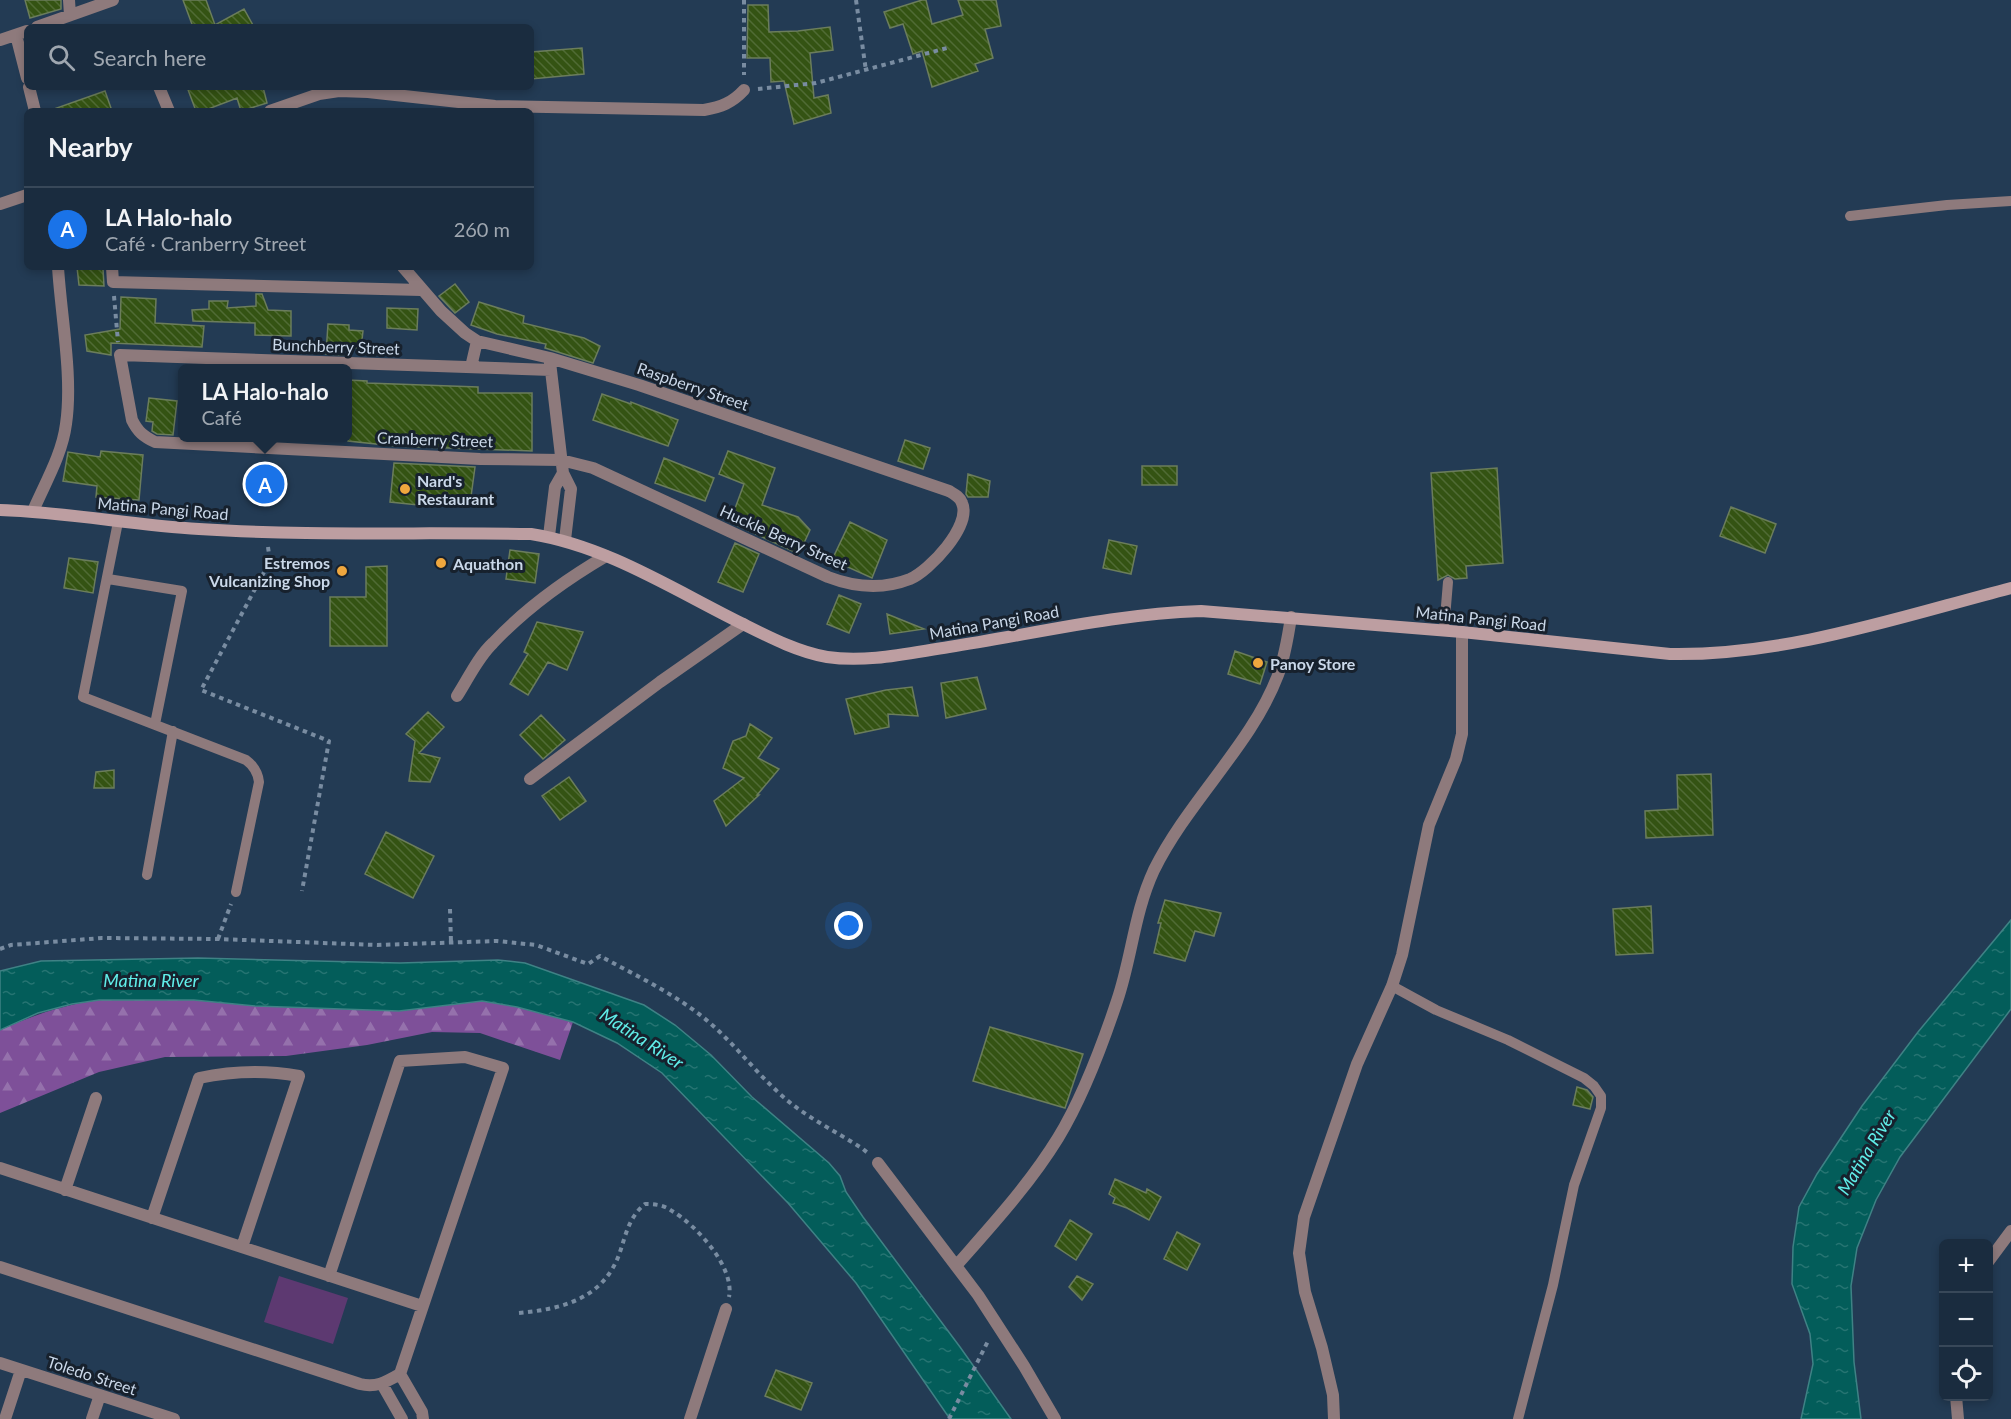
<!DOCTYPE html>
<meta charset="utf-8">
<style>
:root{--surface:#1a2c3f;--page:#233446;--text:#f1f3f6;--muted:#9fa7b0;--line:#384859;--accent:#1a73e8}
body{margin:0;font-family:Lato,sans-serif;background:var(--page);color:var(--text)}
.controls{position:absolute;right:18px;bottom:18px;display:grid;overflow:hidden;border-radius:9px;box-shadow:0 3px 9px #0003}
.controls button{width:54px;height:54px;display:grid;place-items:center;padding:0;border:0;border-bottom:2px solid var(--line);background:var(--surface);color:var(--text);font:30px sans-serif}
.you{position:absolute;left:849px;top:926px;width:21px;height:21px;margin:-15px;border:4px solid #fff;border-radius:50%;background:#1a73e8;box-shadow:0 0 0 9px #1a73e833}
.badge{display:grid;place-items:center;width:39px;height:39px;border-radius:50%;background:var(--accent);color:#fff;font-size:20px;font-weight:700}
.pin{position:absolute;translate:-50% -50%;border:3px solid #fff;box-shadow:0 2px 6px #0006}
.popup{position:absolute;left:178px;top:364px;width:174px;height:78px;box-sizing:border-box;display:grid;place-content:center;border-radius:9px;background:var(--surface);filter:drop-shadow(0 2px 4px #0005);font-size:20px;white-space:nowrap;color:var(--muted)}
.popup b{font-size:22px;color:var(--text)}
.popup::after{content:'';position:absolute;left:50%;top:100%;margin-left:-12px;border:12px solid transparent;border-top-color:var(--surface)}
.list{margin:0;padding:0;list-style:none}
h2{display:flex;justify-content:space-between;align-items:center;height:78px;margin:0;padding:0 24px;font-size:26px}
h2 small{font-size:20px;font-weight:400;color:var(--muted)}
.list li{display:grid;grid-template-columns:39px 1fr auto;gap:18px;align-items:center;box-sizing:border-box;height:84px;padding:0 24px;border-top:2px solid var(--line)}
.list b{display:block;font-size:22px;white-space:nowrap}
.list p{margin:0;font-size:20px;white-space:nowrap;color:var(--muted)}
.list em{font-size:20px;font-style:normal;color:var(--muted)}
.icon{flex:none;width:33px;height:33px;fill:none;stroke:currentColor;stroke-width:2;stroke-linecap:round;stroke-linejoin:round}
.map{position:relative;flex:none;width:2011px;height:1419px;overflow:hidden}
.search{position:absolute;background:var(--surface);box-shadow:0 3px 9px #0003;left:24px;top:24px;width:510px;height:66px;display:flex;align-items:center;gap:15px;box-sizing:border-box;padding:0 21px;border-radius:9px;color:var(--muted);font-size:22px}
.panel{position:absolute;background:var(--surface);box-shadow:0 3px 9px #0003;left:24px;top:108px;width:510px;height:162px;border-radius:9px}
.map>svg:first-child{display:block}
.forest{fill:url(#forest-firs)}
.pitch{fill:#5d3971}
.water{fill:url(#water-ripples);stroke:#3f8285;stroke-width:1.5}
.building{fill:url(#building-back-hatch);stroke:#6b7d5c;stroke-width:1.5}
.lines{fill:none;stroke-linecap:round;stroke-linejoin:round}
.path{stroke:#798ca1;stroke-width:4;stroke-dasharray:4.5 4.5;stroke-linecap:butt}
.lane{stroke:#8e7a7c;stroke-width:10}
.street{stroke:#8e7a7c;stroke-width:12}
.secondary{stroke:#bd9ea1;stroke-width:12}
.poi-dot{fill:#efa73e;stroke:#17212d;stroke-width:2}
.labels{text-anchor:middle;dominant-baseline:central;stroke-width:6;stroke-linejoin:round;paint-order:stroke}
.street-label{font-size:16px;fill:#cad8e9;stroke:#17212d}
.poi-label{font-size:16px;font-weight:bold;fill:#cad8e9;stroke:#17212d;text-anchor:start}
.water-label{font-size:18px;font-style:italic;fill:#60eee9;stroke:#17212d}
</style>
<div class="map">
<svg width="2011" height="1419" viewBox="0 0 2011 1419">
<defs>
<pattern id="forest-firs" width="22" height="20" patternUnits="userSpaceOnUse" patternTransform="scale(1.5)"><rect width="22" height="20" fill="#7e5099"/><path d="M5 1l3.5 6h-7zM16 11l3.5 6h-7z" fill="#9571ac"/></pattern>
<pattern id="water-ripples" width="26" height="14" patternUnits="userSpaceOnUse" patternTransform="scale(1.5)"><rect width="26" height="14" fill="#035d5a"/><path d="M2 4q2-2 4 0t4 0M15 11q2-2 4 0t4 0" fill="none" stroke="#267472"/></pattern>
<pattern id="building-back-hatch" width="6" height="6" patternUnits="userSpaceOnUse" patternTransform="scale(1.5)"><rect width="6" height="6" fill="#345313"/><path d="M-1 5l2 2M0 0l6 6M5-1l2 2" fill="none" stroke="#506b35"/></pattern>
</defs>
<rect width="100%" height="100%" fill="#233b54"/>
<path class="forest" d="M99,1000h95l61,6 144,5 83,-10 35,6 56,15 -13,38 -80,-27 -48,-1 -65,13 -81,11 -121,1 -66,15 -99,41v-83c34,-15 62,-25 99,-30z"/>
<path class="pitch" d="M279,1276l69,22 -15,46 -69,-22z"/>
<path class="water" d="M2011,920v89l-111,148 -24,43 -19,48 -6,38 3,76 7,57h-60l12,-55 -3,-30 -18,-50 1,-37 6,-40 18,-33 45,-68 56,-74z
M198,958l202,5 98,-3 27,3 119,42 31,20 36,30 41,42 77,66 11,13 6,16 17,25 97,130 51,72h-61l-94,-136 -68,-80 -126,-130 -45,-30 -44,-21 -56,-15 -35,-6 -83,10 -144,-5 -61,-6h-95l-27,4 -34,9 -38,17v-59l41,-10z"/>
<path class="building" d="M25,0h36v9l-31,9z
M183,0h23l9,25 29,-16 10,18h-61z
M922,0h4l6,24 31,-9 -5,-15h38l5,26 -16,3 8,29 -18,6 3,7 -46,16 -10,-36 -9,3 -10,-30 -13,4 -6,-16z
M748,5h20l1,27 29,-1 32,-4 3,23 -23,3 4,45 14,-3 3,18 -37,11 -10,-43 -13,1 -1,-24h-23z
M582,48l2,26 -53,5v-27z
M187,87h76l4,16 -26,8 -4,-13 -34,13h-7z
M105,91l7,20h-58v-2z
M77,267h21v2h5l1,17 -25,-1z
M455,284l14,18 -14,11 -16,-17z
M256,294h6l6,16 23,1v25l-36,-1v-12l-62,-2 -1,-11 17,-1v-8h19l-1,7 29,-2z
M121,297l35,2 -1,24 49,3 -2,21 -91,-4v12l-24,-4 -2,-16 35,-6z
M479,302l45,14 -1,7 61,15 16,8 -7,17 -48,-15 1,-4 -49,-10 -26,-9z
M387,308l31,1 -1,21 -30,-2z
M328,324l21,1v5l14,1 -2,17 -17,-1 -1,8 -17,-1z
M348,380l19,1v2l111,4v6h54v58l-137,-5 -47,-5z
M602,394l29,10v-2l47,18 -10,26 -75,-26z
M149,398l28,3 -4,34 -16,-1 -5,-3 1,-9 -7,-1z
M905,440l25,8 -7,21 -25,-8z
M101,451l42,4 -4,45 -43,-3 1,-11 -34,-5 5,-29 32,5z
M728,451l47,17 -13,37 36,12 12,13 -11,24 -69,-32 14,-38 -25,-10z
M664,458l50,20 -9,23 -50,-18z
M394,463l81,4 -5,37 -26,-4 -1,6 -25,-4v3l-28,-3z
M1142,466h35v19h-35z
M1497,468l6,95 -37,3 1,12 -12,1 -7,-4 -10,5 -7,-107z
M968,474l22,7 -2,16h-20l-2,-3z
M1731,507l45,17 -11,29 -45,-17z
M850,522l37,18 -15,38 -40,-18z
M1109,540l28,6 -6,28 -28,-6z
M735,543l24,11 -16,38 -25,-10z
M510,550l29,4 -4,29 -29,-4z
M69,558l29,4 -5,31 -29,-5z
M387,566v80h-57v-49h36v-30z
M839,595l22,9 -12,29 -22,-9z
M887,614l37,15 -34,5z
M537,622l46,10 -16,38 -19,-8 -20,33 -18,-11 18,-30 -4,-2z
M1235,651l32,11 -7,22 -32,-10z
M977,677l9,32 -40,9 -5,-35z
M912,687l6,29 -30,-2 1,13 -34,7 -9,-35 40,-9z
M428,712l16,15 -25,26 21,5 -10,24 -21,-1 6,-40 -9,-7z
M541,715l24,25 -22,19 -23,-24z
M750,724l22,14 -14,20 21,11 -22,26h2l-33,31 -12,-25 30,-23 -21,-10 10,-27 13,-5z
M114,770v18h-20l2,-16z
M1711,774l2,61 -67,3 -1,-27 33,-2 -1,-34z
M569,777l17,24 -26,19 -18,-24z
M386,832l48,24 -21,42 -48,-24z
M1165,900l56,13 -7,23 -19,-5 -10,30 -31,-8 7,-30h-3z
M1651,906l2,47 -37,2 -3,-46z
M990,1027l93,27 -18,54 -92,-27z
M1577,1087l10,3 6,7 -3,12 -17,-4z
M1115,1179l31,14 1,-4 14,8 -12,23 -22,-12 -14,-5 2,-5 -6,-4z
M1070,1220l22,14 -16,26 -21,-14z
M1177,1232l23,12 -13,26 -23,-11z
M1077,1276l16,8 -11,16 -13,-13z
M776,1370l36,13 -11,27 -36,-14z"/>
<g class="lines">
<path class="path" d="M744,0v75
M856,0l10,71
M758,89l58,-6 131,-35
M114,296l4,46
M268,547l2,14 -69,129 128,51 -27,150
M450,909l1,33
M218,939l13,-35
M0,949l11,-4 91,-7 116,1 159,6 120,-4 39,4 52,19 12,-8c35,19 73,37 104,62 32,26 56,61 89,87 21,16 47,29 70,44l6,5
M519,1313c43,-4 85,-14 101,-61 6,-18 9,-35 25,-48 10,0 19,1 27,7 24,14 63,56 57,86
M949,1419l40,-80"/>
<path class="lane" d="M1850,216l97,-11 64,-4
M118,522l-35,175 163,63c8,6 12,12 13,22l-23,110
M108,579l74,12 -27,133
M1444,630l4,-48
M147,875l26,-144
M1392,986l44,24 72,30 76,38 10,8 7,10v12l-27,77 -21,100 -35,134"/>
<path class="street" d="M69,0l1,15
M37,27l76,-27
M16,35l11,43
M0,40l27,-9
M29,87l6,24
M159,87l10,24
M270,111l49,-17 20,-3 29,1 127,14 209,4c17,-3 28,-7 40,-20
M0,204l27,-9
M112,267l1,15 308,8
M403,267l38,44 24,22 12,8 73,17 89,27 310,106c5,3 11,6 13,12 10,23 -33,68 -52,76 -28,11 -56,8 -82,-2l-235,-109 -32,-8 -81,-1 -325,-17c-12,-6 -17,-10 -23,-22l-12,-65 431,15
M550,362l13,111 8,16 -6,51
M471,367l6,-26
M33,511c12,-28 29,-56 33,-87 7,-47 -5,-108 -8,-157
M549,536l6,-49 8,-14
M457,696c11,-17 21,-39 36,-53 33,-35 72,-63 113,-87
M530,779l130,-97 83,-58
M878,1163l100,132 46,71 31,53
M0,1168l422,138
M65,1190l31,-92
M152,1218l47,-140c33,-7 67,-8 100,-2l-57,171
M1988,1262l23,-31
M956,1266c36,-41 73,-81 102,-128 25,-41 44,-92 59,-137 15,-44 17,-88 37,-131 34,-69 98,-126 124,-195 7,-19 10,-38 13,-58
M0,1267l360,117c16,4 26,-2 40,-10l103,-306 -38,-11 -65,4 -71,215
M0,1363l174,56
M400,1374l22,38 1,7
M382,1384l20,35
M1956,1396l2,23
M5,1419l16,-49
M92,1419l8,-24
M690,1419l36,-110
M1334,1419l-1,-24 -11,-47 -17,-56 -6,-39 5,-36 53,-153 35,-78 10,-31 27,-130 27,-66 6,-25v-102"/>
<path class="secondary" d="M0,510c67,2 132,15 199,19 110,7 221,3 332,5 76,12 143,56 212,90 26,13 55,28 84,33 40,6 82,-4 122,-10 84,-13 166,-33 252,-36l261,21 208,22c116,2 229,-37 341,-66"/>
</g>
<g class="poi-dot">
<circle cx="405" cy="489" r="6"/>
<circle cx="441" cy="563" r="6"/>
<circle cx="342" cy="571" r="6"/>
<circle cx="1258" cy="663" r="6"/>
</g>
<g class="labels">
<g class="street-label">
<text transform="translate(336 346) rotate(2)">Bunchberry Street</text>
<text transform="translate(693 386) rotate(19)">Raspberry Street</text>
<text transform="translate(435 439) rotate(2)">Cranberry Street</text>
<text transform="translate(163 508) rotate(5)">Matina Pangi Road</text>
<text transform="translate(784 537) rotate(24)">Huckle Berry Street</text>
<text transform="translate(1481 618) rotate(6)">Matina Pangi Road</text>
<text transform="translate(994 622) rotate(-10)">Matina Pangi Road</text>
<text transform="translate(92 1375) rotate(18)">Toledo Street</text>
</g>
<g class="poi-label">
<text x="417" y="480">Nard's<tspan x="417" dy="18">Restaurant</tspan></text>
<text x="330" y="562" text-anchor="end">Estremos<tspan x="330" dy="18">Vulcanizing Shop</tspan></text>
<text x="453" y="563">Aquathon</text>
<text x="1270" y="663">Panoy Store</text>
</g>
<g class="water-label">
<text x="151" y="980">Matina River</text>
<text transform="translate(642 1038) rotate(33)">Matina River</text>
<text transform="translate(1866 1152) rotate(-59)">Matina River</text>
</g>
</g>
</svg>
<div class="controls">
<button>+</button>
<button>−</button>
<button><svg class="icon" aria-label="locate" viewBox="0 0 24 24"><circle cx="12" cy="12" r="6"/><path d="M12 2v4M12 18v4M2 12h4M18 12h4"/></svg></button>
</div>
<div class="you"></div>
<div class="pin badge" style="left:265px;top:484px">A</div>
<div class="popup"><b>LA Halo-halo</b>Café</div>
<div class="search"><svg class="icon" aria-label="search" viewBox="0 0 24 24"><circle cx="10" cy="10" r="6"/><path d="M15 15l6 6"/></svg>Search here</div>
<section class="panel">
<h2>Nearby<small></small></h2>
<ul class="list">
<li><span class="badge">A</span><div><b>LA Halo-halo</b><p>Café · Cranberry Street</p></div><em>260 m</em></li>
</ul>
</section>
</div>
